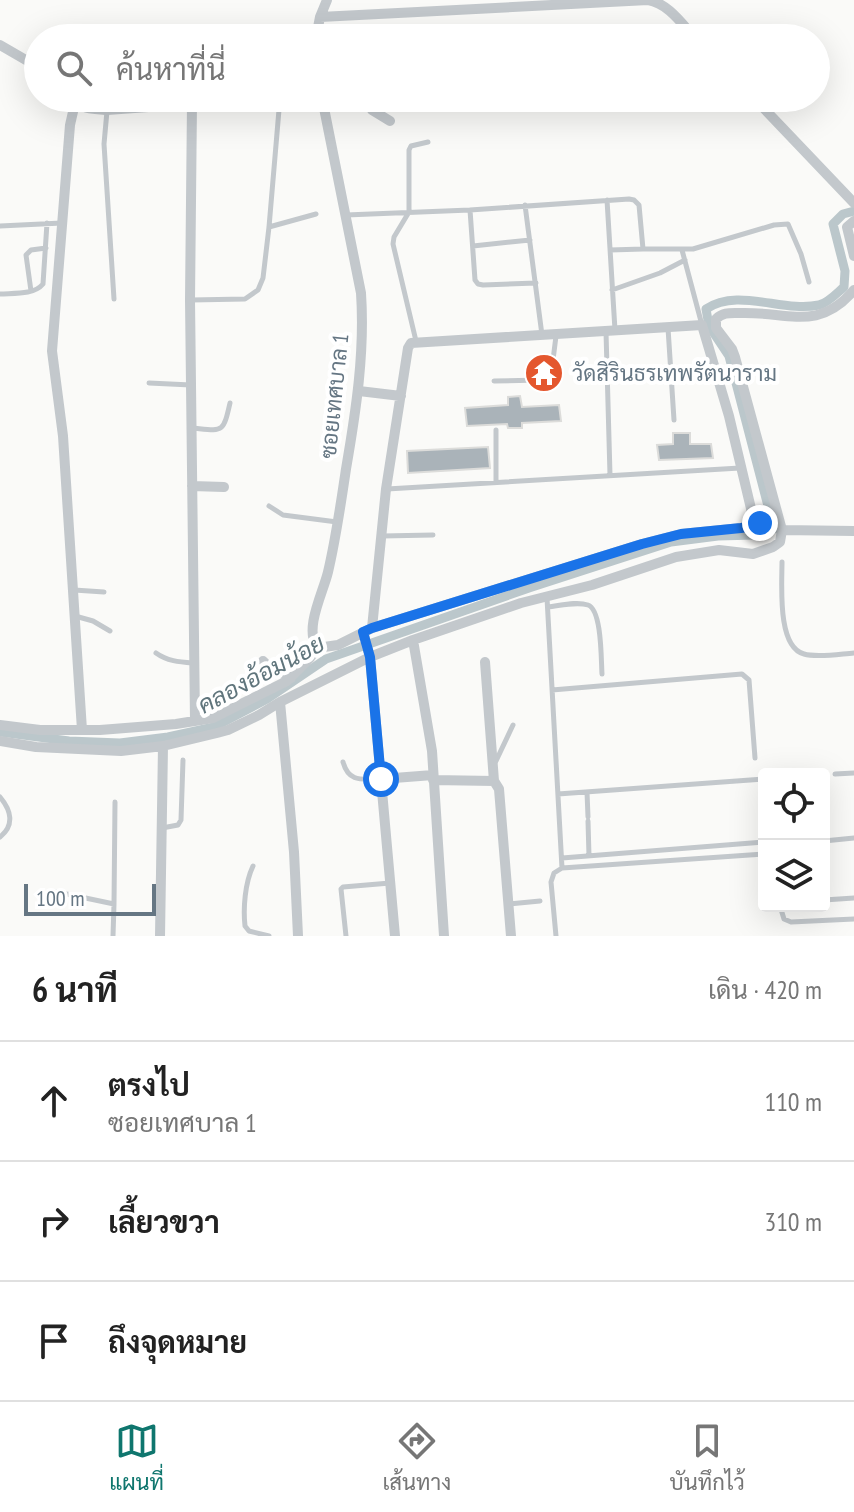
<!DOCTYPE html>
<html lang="th">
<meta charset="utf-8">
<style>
:root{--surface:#fff;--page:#f2f2f2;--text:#222;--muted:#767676;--line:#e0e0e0;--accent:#0f766e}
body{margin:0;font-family:"PT Sans Narrow",Sarabun,sans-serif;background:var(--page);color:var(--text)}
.controls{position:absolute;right:24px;bottom:24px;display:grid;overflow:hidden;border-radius:8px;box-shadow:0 8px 32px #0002}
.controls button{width:72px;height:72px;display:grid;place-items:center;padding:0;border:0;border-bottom:2px solid var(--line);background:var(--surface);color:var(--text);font:40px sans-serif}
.scale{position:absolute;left:24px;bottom:20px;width:132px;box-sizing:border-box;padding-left:8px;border:4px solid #657683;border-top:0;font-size:22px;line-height:28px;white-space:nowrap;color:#657683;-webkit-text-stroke:6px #fff;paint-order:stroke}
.stop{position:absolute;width:24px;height:24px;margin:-18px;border:6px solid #1a73e8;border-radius:50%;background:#fff}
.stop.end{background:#1a73e8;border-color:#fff;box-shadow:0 2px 8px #0008}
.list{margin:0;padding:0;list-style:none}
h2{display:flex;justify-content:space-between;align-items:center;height:104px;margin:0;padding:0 32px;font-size:34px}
h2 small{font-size:26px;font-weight:400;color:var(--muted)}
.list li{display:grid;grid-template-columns:52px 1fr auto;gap:24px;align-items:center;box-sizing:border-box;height:120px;padding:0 32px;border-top:2px solid var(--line)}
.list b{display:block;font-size:30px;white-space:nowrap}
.list p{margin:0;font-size:26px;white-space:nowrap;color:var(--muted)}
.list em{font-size:26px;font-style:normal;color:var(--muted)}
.icon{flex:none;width:44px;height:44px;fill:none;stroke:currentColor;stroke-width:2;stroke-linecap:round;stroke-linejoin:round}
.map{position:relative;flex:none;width:854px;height:936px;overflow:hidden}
.search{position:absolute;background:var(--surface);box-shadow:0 8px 32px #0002;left:24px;right:24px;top:24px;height:88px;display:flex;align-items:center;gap:20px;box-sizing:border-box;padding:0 28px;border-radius:44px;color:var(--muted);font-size:30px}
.sheet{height:464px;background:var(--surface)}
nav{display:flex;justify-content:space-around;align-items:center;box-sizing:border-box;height:112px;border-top:2px solid var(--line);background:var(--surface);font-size:22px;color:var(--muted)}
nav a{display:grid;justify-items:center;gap:4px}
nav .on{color:var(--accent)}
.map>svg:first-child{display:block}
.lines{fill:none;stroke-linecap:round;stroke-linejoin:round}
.canal{stroke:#bbc7cb;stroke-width:9}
.building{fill:#aab3b9;stroke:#dcdcda;stroke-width:2}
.service{stroke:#c3c8cc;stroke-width:5}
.minor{stroke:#c3c8cc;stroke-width:10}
.route{stroke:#1a73e8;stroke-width:10}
.labels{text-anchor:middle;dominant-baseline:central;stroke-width:8;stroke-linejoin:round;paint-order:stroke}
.poi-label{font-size:22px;fill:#657683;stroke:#fff;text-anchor:start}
.street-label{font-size:22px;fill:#657683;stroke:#fff}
.water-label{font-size:24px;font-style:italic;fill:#60757c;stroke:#fff}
</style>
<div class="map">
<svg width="854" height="936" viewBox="0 0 854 936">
<rect width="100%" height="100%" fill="#fafaf8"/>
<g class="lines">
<path class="canal" d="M0,732l69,9 51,2 48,-6 46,-10 53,-28 59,-40 203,-71 142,-46 47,-6 38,-1 18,-6 -45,-173 -20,-30 -3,-17c32,-22 77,4 113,-4 9,-2 18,-12 25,-18l1,-16 -12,-47 10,-10 11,-3"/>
</g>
<path class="building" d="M520,396l2,11 37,-2 2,16 -39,2v5h-14l-1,-4 -40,2 -2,-18 43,-3v-8z
M673,433h17v11h21l2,14 -54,2 -2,-15 16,-1z
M488,447l2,21 -82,5 -1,-22z"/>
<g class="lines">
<path class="service" d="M107,111l-3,33 10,155
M607,200l8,130
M525,205l17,130
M470,210l5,70 3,4 5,1 53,-2
M346,215l124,-5 159,-11 5,1 5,5 4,44h50l81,-24 14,-1 13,30 8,28
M0,226l62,-3
M269,227l47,-13
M473,246l57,-6
M610,250l33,-1
M682,250l20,75
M612,290l48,-17 25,-13
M31,291l-5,-36 5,-5 15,-2
M0,294c14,-1 34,1 43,-10l4,-61
M191,300l54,-1 13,-9 5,-12 6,-51 11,-129
M668,328l6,92
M606,332l4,143
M416,341l-23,-97 1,-7 15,-25v-62l2,-4 17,-4
M494,381l47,-1 10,-4 5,-40
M149,383l42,2
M192,428c31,3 31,6 38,-25
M496,430v52
M387,489l353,-21
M269,506l14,9 54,7
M382,536l51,-1
M782,562c0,23 -5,85 22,92 13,4 36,0 50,-1
M74,590l30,2
M547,598l15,270
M548,607c11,-1 28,-6 40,-2 14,5 13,55 14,69
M75,616l18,5 17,10
M156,653c11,8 23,9 37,10
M552,690l190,-16 7,6 6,78
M496,761l17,-36
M343,762c6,21 19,17 38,17
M835,774l19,-1
M587,792l1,25
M558,794l206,-15
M0,797c11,13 15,28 0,40
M588,821l1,35
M162,828l16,-3 3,-5 2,-60
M824,841l30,-3
M562,858l202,-16
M253,866c-8,17 -10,42 -8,60l4,5 20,5
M57,892l57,12 -1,32
M824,900l30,-2
M114,904l1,-102
M509,904l31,-3
M780,906l4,13 7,3 63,-3
M346,936l-5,-47 2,-2 47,-4
M556,936l-5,-54 3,-9 8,-5 202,-14"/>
<path class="minor" d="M320,17l328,-17c20,3 34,24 47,38
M316,38l4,-21 7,-17
M0,45l38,22
M322,98l39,195c4,59 -5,118 -15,176 -5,34 -10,69 -18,103 -5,21 -24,56 -11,76l21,-3 34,-17 270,-84 39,-10 60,-6 7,-1 4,-5 27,1
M367,98l5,12 18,11
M754,98l100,105
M72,100c9,9 22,9 35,10l168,-12
M75,103l-5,22 -18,226 11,85 19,294
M192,103l-2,197 5,421
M854,221l-7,6 7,29
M854,290c-36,43 -68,21 -114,23 -10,0 -17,-1 -24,6v9l16,21 3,8 47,173 72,1
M359,391l42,5
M192,486l32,1
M372,628l14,-139 22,-141 3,-5 291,-18 27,91 24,101 -1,5
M363,632l7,25 25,279
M413,640l19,111 12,185
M263,661l7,7 21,10
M485,662l9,119
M280,702l14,150 4,84
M0,725l40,5h60l76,-6 37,-6 74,-37 23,-23 7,-10
M0,741l36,6 85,4 42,-5 54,-13 11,-3 31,-15 21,-13 90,-45 43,-17 108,-37 71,-18 84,-28 43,-7 34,4 20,-7 7,-5 2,-12
M381,779l52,-4
M433,780l61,1 5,8 12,147
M160,936l3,-190"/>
</g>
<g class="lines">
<path class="route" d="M381,779l-11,-122 -7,-25 9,-4 270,-84 39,-10 60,-6 7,-1 4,-5 8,1"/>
</g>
<defs>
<g id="temple-disc" transform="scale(2)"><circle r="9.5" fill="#e4572e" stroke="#fff"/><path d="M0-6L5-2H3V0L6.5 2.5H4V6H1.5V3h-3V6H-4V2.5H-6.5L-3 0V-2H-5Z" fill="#fff"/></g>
</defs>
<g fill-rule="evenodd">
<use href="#temple-disc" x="544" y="373"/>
</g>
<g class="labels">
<g class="poi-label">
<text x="572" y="373">วัดสิรินธรเทพรัตนาราม</text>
</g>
<g class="street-label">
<text transform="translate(334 396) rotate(-84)">ซอยเทศบาล 1</text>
</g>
<g class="water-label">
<text transform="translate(261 674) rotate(-28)">คลองอ้อมน้อย</text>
</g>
</g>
</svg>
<div class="controls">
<button><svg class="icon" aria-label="locate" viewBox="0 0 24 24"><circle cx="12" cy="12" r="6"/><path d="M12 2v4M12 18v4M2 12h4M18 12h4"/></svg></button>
<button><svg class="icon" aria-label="layers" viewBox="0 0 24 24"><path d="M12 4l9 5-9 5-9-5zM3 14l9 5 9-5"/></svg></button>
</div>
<div class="scale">100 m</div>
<div class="stop" style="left:381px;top:779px"></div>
<div class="stop end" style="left:760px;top:523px"></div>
<div class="search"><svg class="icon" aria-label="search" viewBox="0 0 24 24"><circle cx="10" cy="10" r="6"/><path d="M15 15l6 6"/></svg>ค้นหาที่นี่</div>
</div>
<section class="sheet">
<h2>6 นาที<small>เดิน · 420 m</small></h2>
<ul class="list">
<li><svg class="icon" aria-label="ahead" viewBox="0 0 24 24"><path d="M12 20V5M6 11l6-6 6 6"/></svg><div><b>ตรงไป</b><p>ซอยเทศบาล 1</p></div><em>110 m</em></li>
<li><svg class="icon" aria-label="right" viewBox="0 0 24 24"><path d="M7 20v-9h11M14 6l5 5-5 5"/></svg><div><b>เลี้ยวขวา</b></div><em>310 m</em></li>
<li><svg class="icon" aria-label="arrive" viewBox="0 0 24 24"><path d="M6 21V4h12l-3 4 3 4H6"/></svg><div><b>ถึงจุดหมาย</b></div></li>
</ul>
</section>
<nav>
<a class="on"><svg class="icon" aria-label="map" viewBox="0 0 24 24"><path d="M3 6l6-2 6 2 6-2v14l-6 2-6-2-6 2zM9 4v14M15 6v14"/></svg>แผนที่</a>
<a><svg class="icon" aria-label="directions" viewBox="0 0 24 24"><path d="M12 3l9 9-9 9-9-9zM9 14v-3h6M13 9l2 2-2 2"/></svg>เส้นทาง</a>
<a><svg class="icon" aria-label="saved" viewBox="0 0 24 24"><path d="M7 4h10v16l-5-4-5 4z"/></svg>บันทึกไว้</a>
</nav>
